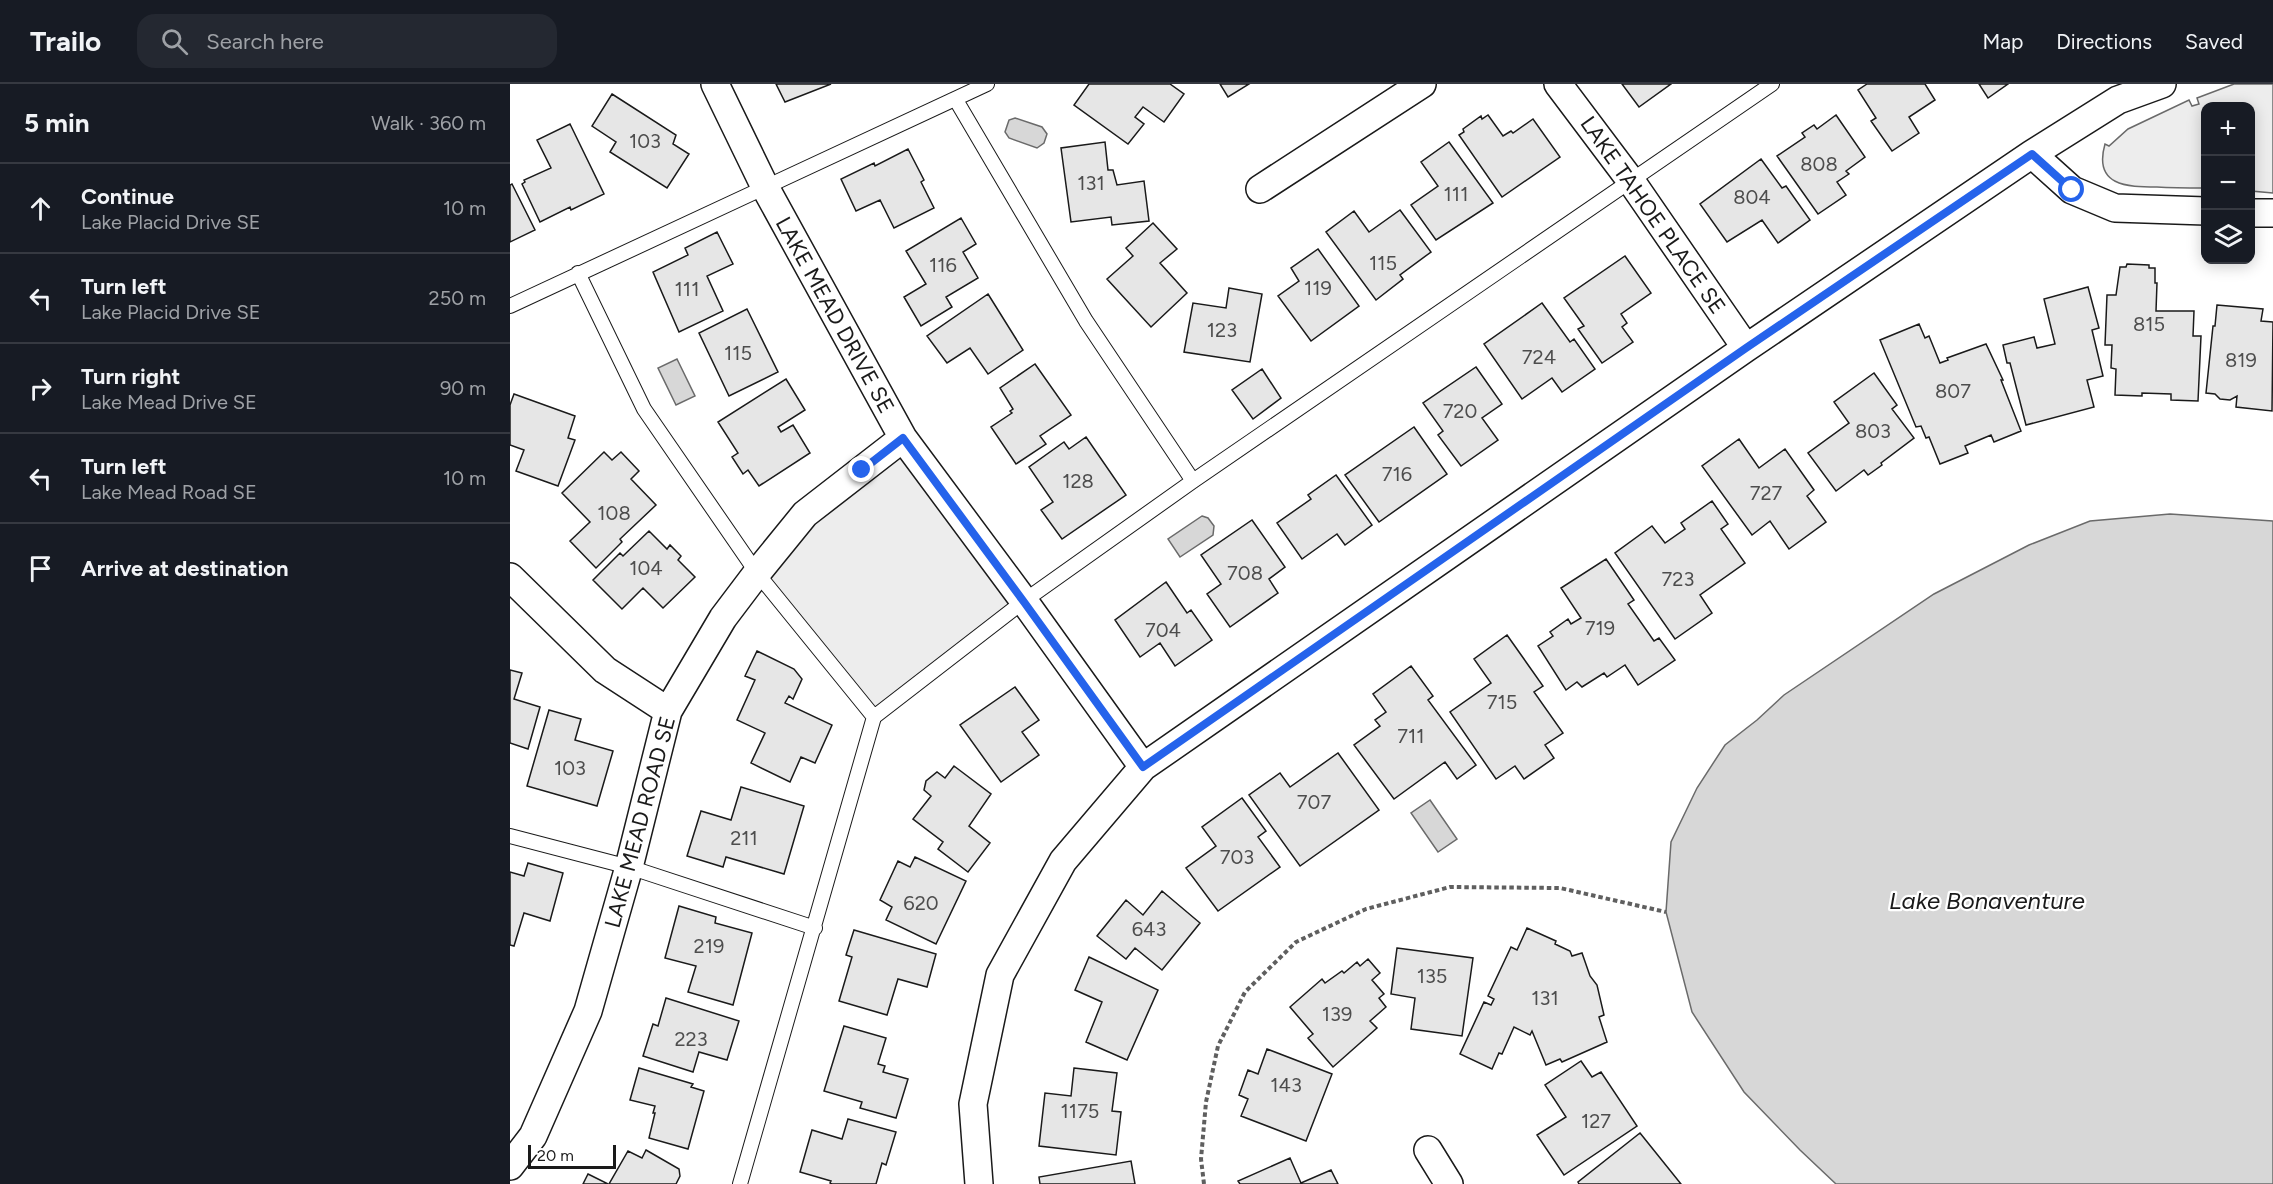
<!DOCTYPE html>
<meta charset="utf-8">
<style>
:root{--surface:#171b24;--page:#242831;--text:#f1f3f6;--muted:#9ea1a6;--line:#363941}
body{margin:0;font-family:Figtree,sans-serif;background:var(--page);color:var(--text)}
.controls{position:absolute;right:18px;top:18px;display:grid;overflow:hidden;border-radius:12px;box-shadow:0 3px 15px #0003}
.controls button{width:54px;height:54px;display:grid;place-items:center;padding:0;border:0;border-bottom:2px solid var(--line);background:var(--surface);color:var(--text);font:30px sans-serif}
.scale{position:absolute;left:18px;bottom:15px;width:88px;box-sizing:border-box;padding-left:6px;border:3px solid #1a1a1a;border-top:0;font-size:16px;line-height:21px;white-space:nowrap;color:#1a1a1a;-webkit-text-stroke:4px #fff;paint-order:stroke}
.stop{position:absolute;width:18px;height:18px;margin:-14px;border:4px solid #2563eb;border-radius:50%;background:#fff}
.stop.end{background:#2563eb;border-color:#fff;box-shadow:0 2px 6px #0008}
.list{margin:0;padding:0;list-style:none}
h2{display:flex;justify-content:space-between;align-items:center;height:78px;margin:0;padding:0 24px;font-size:26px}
h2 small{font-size:20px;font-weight:400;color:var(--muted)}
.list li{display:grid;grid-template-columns:39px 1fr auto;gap:18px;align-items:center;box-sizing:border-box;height:90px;padding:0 24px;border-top:2px solid var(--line)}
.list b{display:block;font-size:22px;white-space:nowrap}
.list p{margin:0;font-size:20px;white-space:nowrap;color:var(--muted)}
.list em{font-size:20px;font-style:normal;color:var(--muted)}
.icon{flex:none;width:33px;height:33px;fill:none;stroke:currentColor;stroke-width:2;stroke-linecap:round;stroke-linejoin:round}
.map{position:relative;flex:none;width:1763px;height:1100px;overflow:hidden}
header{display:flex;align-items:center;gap:36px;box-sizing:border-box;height:84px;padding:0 30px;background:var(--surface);border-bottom:2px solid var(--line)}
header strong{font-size:28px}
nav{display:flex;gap:33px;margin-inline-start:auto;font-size:21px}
.search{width:420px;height:54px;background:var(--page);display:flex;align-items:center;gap:15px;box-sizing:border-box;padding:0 21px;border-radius:18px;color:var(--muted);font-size:22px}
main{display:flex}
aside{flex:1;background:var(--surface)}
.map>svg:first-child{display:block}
.green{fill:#ededed;stroke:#6a6a6a;stroke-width:1.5}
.water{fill:#d7d7d7;stroke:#6a6a6a;stroke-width:1.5}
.building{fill:#e6e6e6;stroke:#1a1a1a;stroke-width:1.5}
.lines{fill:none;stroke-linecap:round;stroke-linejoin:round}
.lane-casing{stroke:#1a1a1a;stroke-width:16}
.street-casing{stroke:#1a1a1a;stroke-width:30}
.path{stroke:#5f5f5f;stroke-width:4;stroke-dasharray:4.5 3;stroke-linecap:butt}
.lane{stroke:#fff;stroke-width:14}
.street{stroke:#fff;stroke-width:27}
.route{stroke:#2563eb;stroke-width:8}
.labels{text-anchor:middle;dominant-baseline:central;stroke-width:4.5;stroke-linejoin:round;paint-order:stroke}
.number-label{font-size:20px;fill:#4d4d4d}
.street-label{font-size:22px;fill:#1a1a1a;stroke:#fff}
.water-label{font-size:24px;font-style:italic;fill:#1a1a1a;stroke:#fff}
</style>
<header>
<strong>Trailo</strong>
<div class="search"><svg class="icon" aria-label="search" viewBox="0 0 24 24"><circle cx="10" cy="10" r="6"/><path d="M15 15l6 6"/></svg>Search here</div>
<nav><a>Map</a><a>Directions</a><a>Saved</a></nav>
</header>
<main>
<aside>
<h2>5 min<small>Walk · 360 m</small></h2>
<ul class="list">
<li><svg class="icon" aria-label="ahead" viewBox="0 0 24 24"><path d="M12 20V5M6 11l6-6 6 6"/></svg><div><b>Continue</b><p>Lake Placid Drive SE</p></div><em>10 m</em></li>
<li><svg class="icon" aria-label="left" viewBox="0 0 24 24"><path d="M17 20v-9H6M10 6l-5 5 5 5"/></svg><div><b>Turn left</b><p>Lake Placid Drive SE</p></div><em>250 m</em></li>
<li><svg class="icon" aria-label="right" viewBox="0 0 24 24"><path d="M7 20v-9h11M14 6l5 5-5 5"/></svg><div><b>Turn right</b><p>Lake Mead Drive SE</p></div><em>90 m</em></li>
<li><svg class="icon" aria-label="left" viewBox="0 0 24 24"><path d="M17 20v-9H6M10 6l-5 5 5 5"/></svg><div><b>Turn left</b><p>Lake Mead Road SE</p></div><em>10 m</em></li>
<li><svg class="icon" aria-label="arrive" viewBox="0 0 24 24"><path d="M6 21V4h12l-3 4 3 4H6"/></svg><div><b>Arrive at destination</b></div></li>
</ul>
</aside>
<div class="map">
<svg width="1763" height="1100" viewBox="0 0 1763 1100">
<rect width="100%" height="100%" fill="#fff"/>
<path class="green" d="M1724,0h39v109l-22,-2 -1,-85h-44l-1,82c-16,0 -32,0 -48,-1 -30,0 -64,-1 -52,-43l4,2 19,-17 61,-29 3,6 7,-2 -2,-6z
M393,354l121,163 -150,116 -117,-144z"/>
<path class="water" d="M505,34l27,9 5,7 -3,9 -7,5 -28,-10 -4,-6 4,-12z
M167,275l18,37 -19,9 -18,-37z
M1660,430l103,7v663h-437l-36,-34 -56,-58 -52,-80 -26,-100 5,-70 26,-54 28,-43 32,-25 27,-25 150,-101 95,-49 61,-24z
M692,432l6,2 6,8 -1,9 -33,22 -12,-18z
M920,716l27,39 -19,13 -27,-39z"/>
<path class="building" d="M266,0h55l-46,18z
M579,0h81l14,10 -20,28 -21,-15 -8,10 9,7 -16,20 -54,-39z
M710,0h29l-21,13z
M1112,0h49l-32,23z
M1357,0h58l10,16 -26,17 10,16 -27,18 -21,-30 5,-3 -18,-28z
M1469,0h29l-20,14z
M102,10l64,41 -3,9 16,10 -22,34 -57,-36 6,-10 -24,-16z
M978,31l15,21 8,-5 2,2 20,-14 27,38 -58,40 -43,-62 5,-3 -1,-3 18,-13 1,3z
M1326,31l29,42 -19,14 3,3 -12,8 9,13 -28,19 -41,-58 28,-19 -3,-4 12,-8 3,4z
M60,40l34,70 -33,16 -1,-3 -30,15 -18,-38 3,-2 -1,-2 27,-12 -14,-28z
M595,58l3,28h5l4,15 27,-4 5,40 -37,4 -1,-8 -40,5 -10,-74z
M939,58l44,61 -57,37 -25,-35 27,-19 -17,-24z
M398,65l16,31 -3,2 13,26 -40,20 -14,-28 -24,11 -15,-32 33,-16 1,3z
M1251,75l21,29 4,-2 24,34 -32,23 -16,-23 -35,22 -27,-38z
M2,100l23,46 -25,12v-57z
M890,126l31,42 -31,23 3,4 -27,21 -50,-68 28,-21 15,21z
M451,134l15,26 -13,8 15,26 -32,19 6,10 -31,19 -17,-29 22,-13 -20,-33z
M643,139l24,26 -17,14 27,30 -36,34 -44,-48 26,-23 -7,-8z
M207,148l16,32 -26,12 16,35 -44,21 -26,-60 35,-17 -3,-7z
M808,165l41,57 -48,35 -33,-45 21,-15 -8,-13z
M1115,172l26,37 -30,21 6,9 -5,4 11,15 -31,21 -24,-34 6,-3 -20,-28z
M1617,180l22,1v3h6v15h2l-1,28h38l-1,25h8l-3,65 -27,-1v-6l-29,-1v3l-27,-1 1,-26 -5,-1 1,-23h-7l2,-50h9l4,-28h6z
M1578,203l11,41 -7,2 11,46 -16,4 7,27 -68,18 -16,-62h-3l-4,-18 31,-8 3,11 18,-4 -11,-45z
M719,204l33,6 -12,68 -66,-10 9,-49 33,5z
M478,210l35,56 -35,24 -18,-26 -23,15 -20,-27z
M1032,219l28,39 4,-3 21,30 -33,23 -10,-14 -30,21 -38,-55z
M1707,221l46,4 -2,12 12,1 -1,89 -36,-4 1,-11 -7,4 -10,-1 -5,-5 -9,-1 7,-67h2z
M237,225l31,63 -49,24 -30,-63z
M1409,240l6,14 4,-2 11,27 8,-3 -1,-2 39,-14 17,36h-2l20,51 -27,11 -3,-7 -26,11 3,7 -28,11 -11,-27 -3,1 -5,-12 -5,1 -36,-87z
M525,280l36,51 -31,21 6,8 -30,20 -25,-37 21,-14 -2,-2 3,-2 -13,-21z
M966,283l26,37 -20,14 16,22 -37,26 -23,-31 5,-4 -20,-28z
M752,285l19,29 -28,21 -21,-29z
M1364,289l23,32 -5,4 22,29 -33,25 1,2 -14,10 -4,-5 -28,21 -28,-38 41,-30 -15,-21z
M276,295l19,31 -27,17 3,5 12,-7 17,28 -51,33 -11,-16 -5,4 -11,-17 6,-4 -20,-31z
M4,310l61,22 -7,22 7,2 -17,46 -42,-15 8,-21 -14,-5v-40z
M904,343l33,47 -68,48 -34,-47z
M576,353l40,58 -64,44 -21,-29 12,-8 -24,-35 35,-25 5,7z
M1229,355l20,29 26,-19 29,41 -7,6 19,26 -37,27 -19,-28 -18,14 -50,-69z
M94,368l8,8 9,-8 18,19 -8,8 25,26 -36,34 2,3 -26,26 -26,-27 20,-19 -28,-29z
M826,391l36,50 -27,20 -8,-11 -35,25 -25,-36 34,-24 -3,-4z
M1202,417l16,23 -7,5 24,34 -45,32 12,18 -37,26 -60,-86 37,-27 13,17 20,-14 -4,-6z
M742,436l33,47 -16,12 9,14 -48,34 -23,-33 14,-10 -20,-29z
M139,447l18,18 3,-4 11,11 -3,4 17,17 -32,31 -20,-20 -21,21 -29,-29 27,-27 3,3z
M1096,475l28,41 -6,4 26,37 5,-3 16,22 -37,25 -13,-20 -18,12 -3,-4 -22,14 -5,-5 -11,8 -28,-44 15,-10 -3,-4 18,-13 3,5 10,-6 -20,-30z
M656,498l21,31 4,-3 21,30 -37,26 -15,-23 -20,14 -25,-37z
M997,551l36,51 -9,6 29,41 -18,12 9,13 -30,21 -9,-13 -19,13 -46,-67 41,-29 -17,-24z
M247,567l37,18 8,10 -9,20 -4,-3 -4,7 47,22 -17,38 -14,-6 -11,25 -39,-19 14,-30 -28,-13 18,-40 -10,-4z
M901,582l22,30 -5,4 48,65 -19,14 -12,-17 -51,37 -40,-54 26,-19 -5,-6 11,-8 -13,-18z
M0,586l12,3 -8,26 26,8 -12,42 -18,-6z
M505,603l24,33 -17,12 17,23 -38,27 -41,-57z
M39,626l32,9 -6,21 38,11 -16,55 -70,-20z
M828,669l41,57 -79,56 -51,-71 31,-22 10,14z
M444,682l37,28 -22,32 21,17 -22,29 -30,-23 5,-7 -30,-23 18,-23 -7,-6 2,-9 11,-9 8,6z
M231,703l63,19 -20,68 -58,-17 -3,10 -36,-11 14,-45 30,9z
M732,714l24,33 -8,6 22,30 -62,44 -32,-43 30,-22 -14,-19z
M405,773l51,24 -30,63 -50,-24 6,-13 -12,-7 18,-39 12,6z
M18,779l35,10 -13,48 -26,-8 -10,33 -4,-1v-73l14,4z
M652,807l38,32 -38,47 -27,-22 -9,11 -29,-23 29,-36 17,15z
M169,822l37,11 -1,6 37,10 -19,72 -45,-13 8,-26 -31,-8z
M1017,844l29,13 -1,3 15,7 2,5 10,-3 8,23 7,9 7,30 -5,2 8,25 -45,20 -2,-3 -14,6 -14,-34 -2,4 -16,-8 -12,27 -3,-1 -7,16 -32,-15 24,-52 7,3 3,-6 -6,-3 23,-49 6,3z
M344,846l82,24 -9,33 -29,-8 -11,36 -48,-14 13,-44 -6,-2z
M887,864l76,10 -11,78 -51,-7 4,-31 -24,-4z
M579,873l69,33 -31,70 -41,-18 16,-40 -27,-12z
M858,875l12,14 -8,7 12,14 -5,4 7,9 -16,14 7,7 -44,39 -25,-29 5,-4 -23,-27 32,-28 3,4 17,-12 2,2 13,-11 3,4z
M156,914l73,23 -12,39 -28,-8 -6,20 -50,-16 10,-32 5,2z
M334,942l42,12 -8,26 7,2 -2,6 25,7 -12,39 -36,-10 2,-6 -38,-11z
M757,965l65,25 -26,67 -65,-25 7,-17 -9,-4 9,-25 10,4z
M1071,977l11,16 9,-5 36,54 -73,49 -27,-40 29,-18 -21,-32z
M129,984l54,16 -2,3 13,4 -16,58 -39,-11 6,-25h-2l2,-7 -25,-6z
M564,984l43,5 -5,38 9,1 -5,43 -77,-9 6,-53 26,3z
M338,1035l48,13 -10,33 -4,-2 -6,21h-44l-2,-1 1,-2 -31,-9 12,-42 30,9z
M1130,1049l41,51h-102l-1,-2z
M136,1066l33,19 1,7 -4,8h-67l19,-33 14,7z
M780,1074l11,25 30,-13 7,14h-98l-2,-3z
M621,1077l4,23h-95l-1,-7z
M78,1090l20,10h-25z"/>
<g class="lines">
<g class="lane-casing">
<path id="lane" d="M446,16l130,221 107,160
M68,189l66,136 113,164 117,144
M0,222l477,-222
M0,752l119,31 186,61
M230,1100l134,-467 150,-116 169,-120 579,-397"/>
</g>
<g class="street-casing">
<path id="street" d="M205,0l50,103 138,251 121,163 119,166
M1048,0l73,97 115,167
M1522,70l40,36 43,18 91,3
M750,105l162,-105
M1740,129h23
M0,493l95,93 63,41
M918,1066l21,34
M0,1082l23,-30 55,-125 41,-144 39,-156 55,-93 34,-45 48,-59 98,-76
M469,1100l-6,-80 27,-129 63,-114 80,-94 603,-419 286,-194 86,-54 44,-16"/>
</g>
<path class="path" d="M694,1100l-3,-25 5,-57 12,-56 27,-54 51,-50 70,-33 84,-22 110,1 106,24"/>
<use href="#lane" class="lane"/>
<use href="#street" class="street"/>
</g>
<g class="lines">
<path class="route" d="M352,386l41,-32 121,164 119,165 603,-419 286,-194 40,36"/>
</g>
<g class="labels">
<g class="number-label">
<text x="135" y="57">103</text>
<text x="1309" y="80">808</text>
<text x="581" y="99">131</text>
<text x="946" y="110">111</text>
<text x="1242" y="113">804</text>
<text x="873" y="179">115</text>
<text x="433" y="181">116</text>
<text x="808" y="204">119</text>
<text x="177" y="205">111</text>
<text x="1639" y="240">815</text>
<text x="712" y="246">123</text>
<text x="228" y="269">115</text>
<text x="1029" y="273">724</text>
<text x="1731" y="276">819</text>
<text x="1443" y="307">807</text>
<text x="950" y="327">720</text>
<text x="1363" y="347">803</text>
<text x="887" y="390">716</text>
<text x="568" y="397">128</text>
<text x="1256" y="409">727</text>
<text x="104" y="429">108</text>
<text x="136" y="484">104</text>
<text x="735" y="489">708</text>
<text x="1168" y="495">723</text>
<text x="1090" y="544">719</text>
<text x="653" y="546">704</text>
<text x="992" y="618">715</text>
<text x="901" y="652">711</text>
<text x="60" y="684">103</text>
<text x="804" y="718">707</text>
<text x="234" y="754">211</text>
<text x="727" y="773">703</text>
<text x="411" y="819">620</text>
<text x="639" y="845">643</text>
<text x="199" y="862">219</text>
<text x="922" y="892">135</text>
<text x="1035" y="914">131</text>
<text x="827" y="930">139</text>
<text x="181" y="955">223</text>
<text x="776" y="1001">143</text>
<text x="570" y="1027">1175</text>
<text x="1086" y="1037">127</text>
</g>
<g class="street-label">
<text transform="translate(1143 131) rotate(55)">LAKE TAHOE PLACE SE</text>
<text transform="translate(325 231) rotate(61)">LAKE MEAD DRIVE SE</text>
<text transform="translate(130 738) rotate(-75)">LAKE MEAD ROAD SE</text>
</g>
<g class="water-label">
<text x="1477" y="816">Lake Bonaventure</text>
</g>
</g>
</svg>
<div class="controls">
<button>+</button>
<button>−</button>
<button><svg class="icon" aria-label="layers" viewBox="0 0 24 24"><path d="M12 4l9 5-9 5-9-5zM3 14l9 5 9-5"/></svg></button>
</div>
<div class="scale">20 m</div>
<div class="stop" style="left:1562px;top:106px"></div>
<div class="stop end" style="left:352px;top:386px"></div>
</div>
</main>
